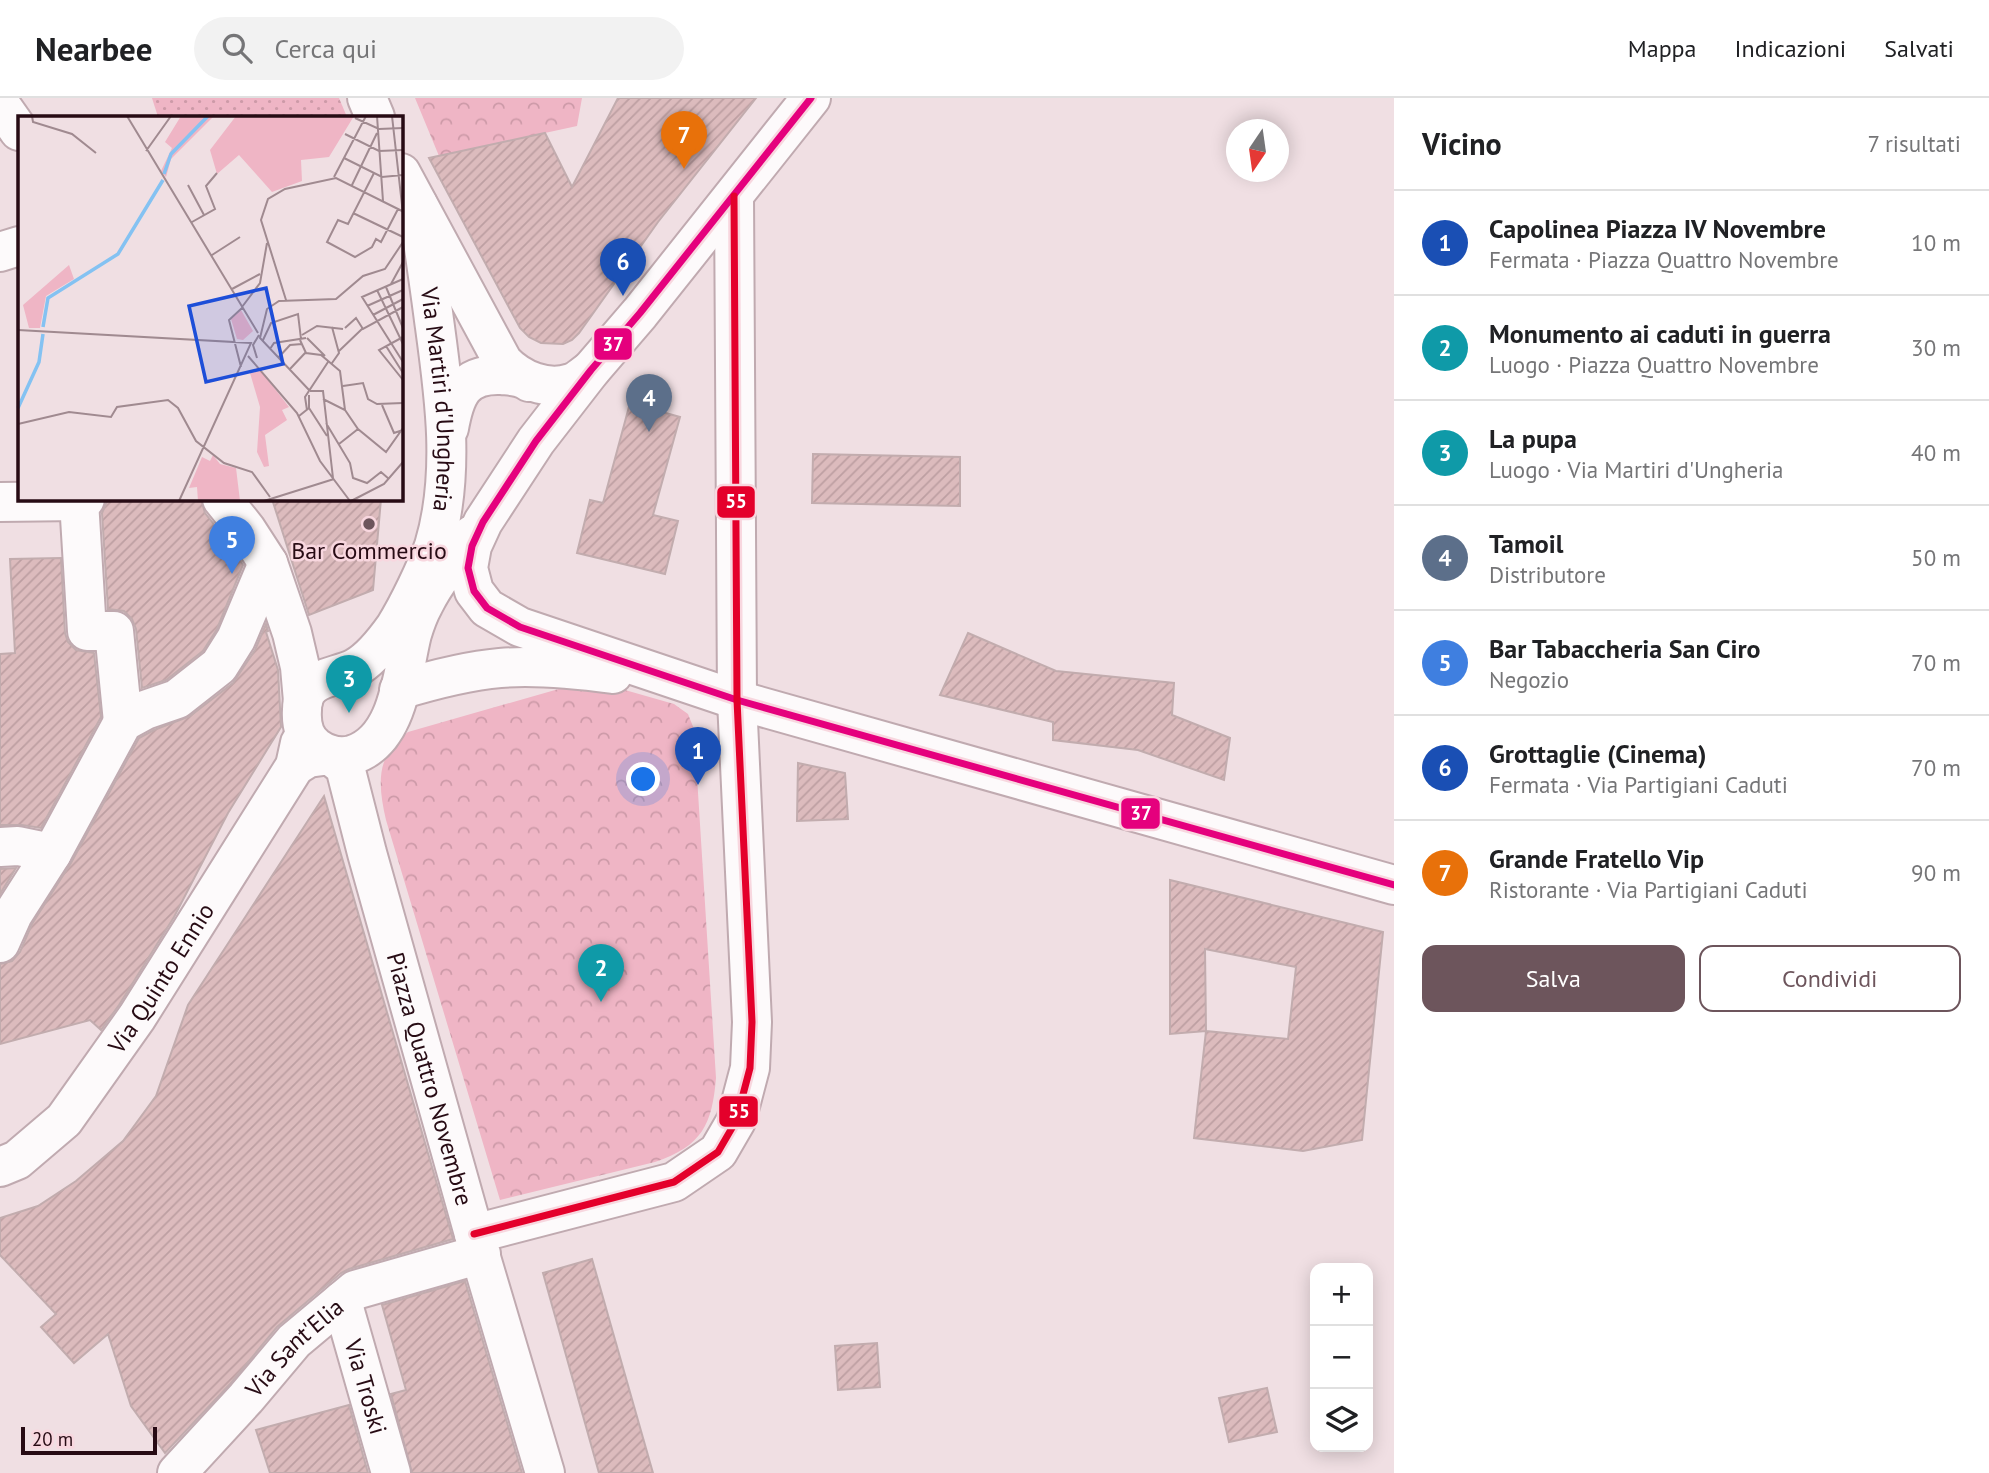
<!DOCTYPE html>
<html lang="it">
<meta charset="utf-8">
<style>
:root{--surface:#fff;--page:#f2f2f2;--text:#202124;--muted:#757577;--line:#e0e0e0;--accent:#6d555c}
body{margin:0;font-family:"PT Sans",sans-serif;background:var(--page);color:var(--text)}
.controls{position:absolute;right:21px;bottom:21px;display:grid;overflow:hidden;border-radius:14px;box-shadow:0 4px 18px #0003}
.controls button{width:63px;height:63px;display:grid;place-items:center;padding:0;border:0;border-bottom:2px solid var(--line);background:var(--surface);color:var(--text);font:35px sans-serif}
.compass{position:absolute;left:1226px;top:21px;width:63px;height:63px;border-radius:50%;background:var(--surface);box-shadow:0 4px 18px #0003;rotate:193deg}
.scale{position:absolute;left:21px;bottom:18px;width:136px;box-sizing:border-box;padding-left:7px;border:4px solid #270b14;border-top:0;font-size:19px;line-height:24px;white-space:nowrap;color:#270b14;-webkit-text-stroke:5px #f8d7df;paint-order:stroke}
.you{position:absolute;left:644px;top:682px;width:24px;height:24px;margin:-18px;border:5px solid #fff;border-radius:50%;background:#1a73e8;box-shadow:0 0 0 10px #1a73e833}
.badge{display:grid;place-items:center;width:46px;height:46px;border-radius:50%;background:var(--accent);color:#fff;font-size:23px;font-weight:700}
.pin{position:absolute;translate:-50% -58px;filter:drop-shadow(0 2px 4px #0008)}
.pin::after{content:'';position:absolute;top:37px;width:24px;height:21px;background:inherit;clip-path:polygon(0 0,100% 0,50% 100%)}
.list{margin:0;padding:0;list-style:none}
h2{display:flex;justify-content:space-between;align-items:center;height:91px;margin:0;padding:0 28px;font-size:30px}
h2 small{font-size:23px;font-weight:400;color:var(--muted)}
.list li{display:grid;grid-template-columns:46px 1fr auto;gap:21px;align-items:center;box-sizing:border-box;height:105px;padding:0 28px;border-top:2px solid var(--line)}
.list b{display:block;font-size:26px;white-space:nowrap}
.list p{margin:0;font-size:23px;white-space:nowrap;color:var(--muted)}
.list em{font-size:23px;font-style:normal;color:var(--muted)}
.actions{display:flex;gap:14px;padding:21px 28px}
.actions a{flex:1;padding:16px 0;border:2px solid var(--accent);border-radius:14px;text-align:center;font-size:24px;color:var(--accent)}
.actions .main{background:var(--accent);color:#fff}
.icon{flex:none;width:38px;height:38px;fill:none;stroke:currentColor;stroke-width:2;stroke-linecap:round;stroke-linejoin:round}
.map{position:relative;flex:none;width:1394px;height:1375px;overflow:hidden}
header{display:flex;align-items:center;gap:42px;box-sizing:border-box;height:98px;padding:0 35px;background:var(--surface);border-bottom:2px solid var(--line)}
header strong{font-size:33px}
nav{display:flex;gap:38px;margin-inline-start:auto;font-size:24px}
.search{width:490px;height:63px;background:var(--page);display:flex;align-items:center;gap:18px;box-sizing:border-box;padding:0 24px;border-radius:38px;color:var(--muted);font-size:26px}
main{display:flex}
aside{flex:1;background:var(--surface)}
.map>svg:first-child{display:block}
.park{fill:url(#park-crowns)}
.garden{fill:url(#garden-dots)}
.building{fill:url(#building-hatch);stroke:#c2acae;stroke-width:2;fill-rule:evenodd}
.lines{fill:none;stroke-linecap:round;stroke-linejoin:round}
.street-casing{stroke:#c0aab0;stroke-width:42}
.secondary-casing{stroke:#c0aab0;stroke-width:42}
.street{stroke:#fdfafb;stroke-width:38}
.secondary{stroke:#fdfafb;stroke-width:38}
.bus-1-casing{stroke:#f8d7df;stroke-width:12}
.bus-2-casing{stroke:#f8d7df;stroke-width:12}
.bus-1{stroke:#e5007d;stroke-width:7}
.bus-2{stroke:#e4002b;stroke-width:7}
.poi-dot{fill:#6d555c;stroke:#f8d7df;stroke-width:2.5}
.labels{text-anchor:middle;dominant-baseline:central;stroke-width:5;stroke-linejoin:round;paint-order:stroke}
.street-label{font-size:24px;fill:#270b14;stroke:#f8d7df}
.poi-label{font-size:24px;fill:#270b14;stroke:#f8d7df}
.inset-river{fill:none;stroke:#84c2f2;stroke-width:3.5}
.inset-road{fill:none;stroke:#a08a90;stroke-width:2}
.view{fill:#1d4ed8;fill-opacity:0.15;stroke:#1d4ed8;stroke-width:3.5}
.inset-edge{fill:none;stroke:#270b14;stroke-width:3.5}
.line-badge{stroke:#f8d7df;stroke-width:2.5}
.badge-label{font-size:19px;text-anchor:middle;font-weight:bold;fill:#fff}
</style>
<header>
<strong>Nearbee</strong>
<div class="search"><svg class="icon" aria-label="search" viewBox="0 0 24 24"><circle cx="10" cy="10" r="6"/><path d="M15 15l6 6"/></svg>Cerca qui</div>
<nav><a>Mappa</a><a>Indicazioni</a><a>Salvati</a></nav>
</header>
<main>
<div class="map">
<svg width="1394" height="1375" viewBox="0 0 1394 1375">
<defs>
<pattern id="park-crowns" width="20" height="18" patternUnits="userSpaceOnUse" patternTransform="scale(1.75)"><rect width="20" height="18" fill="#efb5c5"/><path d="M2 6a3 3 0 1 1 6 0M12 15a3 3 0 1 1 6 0" fill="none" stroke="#cd9aa8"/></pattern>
<pattern id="garden-dots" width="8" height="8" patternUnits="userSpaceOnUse" patternTransform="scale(1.75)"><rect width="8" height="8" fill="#efb5c5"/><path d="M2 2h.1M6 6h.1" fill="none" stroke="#cd9aa8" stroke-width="1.8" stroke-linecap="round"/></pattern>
<pattern id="building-hatch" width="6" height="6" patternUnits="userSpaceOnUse" patternTransform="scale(1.75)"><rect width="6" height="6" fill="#dcbbbd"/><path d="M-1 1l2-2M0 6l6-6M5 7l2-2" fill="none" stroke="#bd9fa2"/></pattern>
</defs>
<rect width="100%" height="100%" fill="#f0dfe3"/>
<path class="park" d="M415,0h167l-5,28 -138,30z
M590,582l84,24 14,10 6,15 22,349c-4,47 -14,68 -61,84l-155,38 -114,-380c-8,-35 -11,-65 22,-88z"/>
<path class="garden" d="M152,0h187l8,19h-189z"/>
<path class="building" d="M618,0h138l-98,124 -79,111 -7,7 -9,4 -22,-1 -12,-6 -9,-9 -91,-170 116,-25 27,54z
M630,305l50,14 -27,98 25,6 -13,53 -88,-21 13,-53 13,3z
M813,356l147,3v49l-148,-3z
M108,401h93l4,14 23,29 15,23 -26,64 -14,22 -37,29 -24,8 -6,-59 -4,-10 -8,-8 -16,-2 -6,-96z
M272,401h109l-8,91 -64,25z
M61,460l4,75 3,9 8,8 18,3 7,64 -60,111 -19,-3h-22v-171l15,-1 -5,-94z
M266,526l2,7 -2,1 12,38 3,57 -53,86 -54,104 -55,88 -18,25 -11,-10 -90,24v-80l12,-3 8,-9 12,-28 39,-61 68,-125 15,-8 36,-14 43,-33 22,-33z
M968,535l88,38 118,12 -2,32 58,23 -6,42 -86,-30 -85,-10v-18l-113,-27z
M798,665l47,10 3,46 -51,2z
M324,698l129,443 -104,30 -8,4 -64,54 -47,57 -65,69 -34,-47 -23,-72 -34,29 -33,-36 15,-13 -56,-59v-37l38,-12 38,-25 47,-40 33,-45 32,-91z
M16,770l-16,26v-25z
M1170,782l213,52 -21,208 -59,11 -109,-13 12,-107 -36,3zM1205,851l91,18 -8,72 -82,-8z
M592,1161l61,214h-54l-56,-200z
M465,1183l57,192h-110l-21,-79 15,-4 -24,-85z
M877,1245l3,44 -42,3 -3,-44z
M1267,1290l10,44 -48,10 -10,-44z
M349,1307l19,68h-98l-14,-43z"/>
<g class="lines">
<g class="street-casing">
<g id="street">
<path d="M0,6l19,27"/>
<path d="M0,154l19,-6"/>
<path d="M222,401l24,30 22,34 24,70 8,34 3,34"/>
<path d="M79,403l8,130h27l9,91"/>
<path d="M0,404l79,-1 6,-2"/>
<path d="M0,749l18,-1 34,7 71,-131 22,-12 32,-11 42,-33 17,-27 32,-76"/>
<path d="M0,845l13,-29 39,-61"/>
<path d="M474,1136l200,-52 44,-30 18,-31 14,-53 2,-46 -15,-322 -3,-504"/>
<path id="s1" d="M342,1203l49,172"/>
<path id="s2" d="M177,1375l69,-75 48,-57 61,-51 126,-36"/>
</g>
</g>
<g class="secondary-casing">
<g id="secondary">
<path d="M367,0l8,19"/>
<path d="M811,0l-171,215 -49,57 -55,71 -53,81 -11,24 -4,22 6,23 13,17 33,19 217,73 657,185"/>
<path d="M401,75l102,189c17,18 44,29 68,21 7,-2 14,-9 20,-13"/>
<path id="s3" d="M418,107c5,38 11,76 16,115 10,73 22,153 0,226 -8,23 -26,60 -39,81 -10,14 -25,33 -40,41 -22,11 -53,8 -53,42 -1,15 3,30 15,38 10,7 23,10 35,7 47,-14 50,-81 60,-121 3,-10 7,-21 12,-30 11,-23 32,-49 48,-69"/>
<path d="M449,330c6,-33 14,-55 53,-53 10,1 19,1 27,7"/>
<path d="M399,592c33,-10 66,-19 101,-22 37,-3 76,1 113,6"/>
<path id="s4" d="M295,668l13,-8 22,-3 15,12 22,86 107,381 71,239"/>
<path id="s5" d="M0,1069l17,-7 47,-40 73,-103 158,-251 5,-23"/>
</g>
</g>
<use href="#street" class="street"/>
<use href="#secondary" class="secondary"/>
<g class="bus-1-casing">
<path id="bus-1" d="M811,0l-171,215 -49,57 -55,71 -53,81 -11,24 -4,22 6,23 13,17 33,19 217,73 657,185"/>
</g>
<g class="bus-2-casing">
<path id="bus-2" d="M474,1136l200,-52 44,-30 18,-31 14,-53 2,-46 -15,-322 -3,-504"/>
</g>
<use href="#bus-1" class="bus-1"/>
<use href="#bus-2" class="bus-2"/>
</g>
<circle class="poi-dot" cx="369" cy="426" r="7"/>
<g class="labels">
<g class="street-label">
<text stroke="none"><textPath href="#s3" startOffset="196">Via Martiri d'Ungheria</textPath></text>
<text stroke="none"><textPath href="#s5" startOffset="252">Via Quinto Ennio</textPath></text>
<text stroke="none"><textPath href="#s4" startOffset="380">Piazza Quattro Novembre</textPath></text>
<text stroke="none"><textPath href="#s2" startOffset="172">Via Sant'Elia</textPath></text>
<text stroke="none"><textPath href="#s1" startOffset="89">Via Troski</textPath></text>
</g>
<g class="poi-label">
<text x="369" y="452">Bar Commercio</text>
</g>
</g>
<g transform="translate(18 18)">
<rect width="385" height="385" fill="#f0dfe3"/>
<path d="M163,0h33l-43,43 -5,18 -5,-6 11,-23 -7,-6zM218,0h118l-25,41 -28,3 1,21 -30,11 -33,-37 -22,19 -7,-24zM51,149l5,14 -28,17 -6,32h-11l-6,-23zM195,339l7,9 16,4 4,33h-42l-1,-14 -8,1 13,-31 8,4z" fill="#efb5c5"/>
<path d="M223,194l12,21 -10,9 -6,-1 -6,-20zM240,251l31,40 -7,3 5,10 -22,15 4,31 -5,1 -7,-15 3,-45 -10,-34z" fill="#efb5c5"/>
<path class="inset-river" d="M146,58l7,-20 37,-38M25,211l5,-29 70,-44 45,-74M0,292l21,-46 4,-28"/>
<path class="inset-road" d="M14,0l1,6 39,12 24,19M109,0l131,217M359,0l6,85M374,0l11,98M337,2l24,11 24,-1M327,18l34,17 24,-1M128,35l25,-35M326,42l38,19 21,-2M356,57l-26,51 -10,-4 -11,22 28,15 17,-10 4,-8 5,3 17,-33M316,61l32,-61M170,69l16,30M334,69l25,-52M335,97l50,24M174,106l23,-13 -9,-23 11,-13M194,139l28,-18M385,163l-41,18 41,65M373,168l12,-22M368,171l17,41M214,173l28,-15M359,174l26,54M268,184l-25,-80 7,-21 17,-10 51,-11 66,33M349,190l36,-16M224,191l18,-24 7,-40M355,199l30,-16M327,212l11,-10 7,11 40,-22M0,214l233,13 -72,158M284,219l15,-9 26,3M385,221l-24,13 24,30M289,222l18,18M245,224l8,-17 27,-9 3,25M282,224l6,13 15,2 19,16 5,39M368,230l17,27M252,233l4,-6 32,-5M321,235l24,-23M230,240l49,57 23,48 30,40M239,242l-4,-13 6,-10M260,242l12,-13 12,-1M314,247l7,-10 -7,-26M223,251l-12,-47 13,-12M272,253l16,-17M325,270l20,-3 5,16 9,5 26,-1M292,275l-50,-53 7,-29 12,-8 57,-2 27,-23 22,-7 18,-27M292,275h13l10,87M305,283l22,11 13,19 28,23 17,-24M364,289l12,28 9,-3M291,292l18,28M289,294l-2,-13 23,-35M281,300l10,-8v-13M308,307l24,40 3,15 14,5 14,-11 8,7M0,308l51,-12 42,5 6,-10 51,-7 10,8 18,33 28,22 28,9 18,25M321,328l19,-15M246,385l70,-22M333,385l33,-17 19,-22"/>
<path class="view" d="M248,172l17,76 -77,18 -17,-76z"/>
<rect width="385" height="385" class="inset-edge"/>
</g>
<g class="line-badge">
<rect x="593" y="229" width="40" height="34" rx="7" fill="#e5007d"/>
<rect x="716" y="387" width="40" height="34" rx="7" fill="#e4002b"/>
<rect x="1120" y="699" width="41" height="33" rx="7" fill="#e5007d"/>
<rect x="718" y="997" width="41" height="33" rx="7" fill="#e4002b"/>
</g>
<g class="badge-label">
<text x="613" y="253">37</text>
<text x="736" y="410">55</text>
<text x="1141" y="722">37</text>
<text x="739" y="1020">55</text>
</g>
</svg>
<div class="controls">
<button>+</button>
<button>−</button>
<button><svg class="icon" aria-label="layers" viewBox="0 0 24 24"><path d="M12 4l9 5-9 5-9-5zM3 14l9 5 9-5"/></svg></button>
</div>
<svg class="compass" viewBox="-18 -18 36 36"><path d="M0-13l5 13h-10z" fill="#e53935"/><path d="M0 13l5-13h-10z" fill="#757577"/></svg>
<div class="scale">20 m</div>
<div class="you"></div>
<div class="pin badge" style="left:698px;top:687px;background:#1a4fb4">1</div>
<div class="pin badge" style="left:601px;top:904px;background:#0f9aa8">2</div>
<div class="pin badge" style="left:349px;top:615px;background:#0f9aa8">3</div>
<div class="pin badge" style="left:649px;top:334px;background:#5c6f8a">4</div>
<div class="pin badge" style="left:232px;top:476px;background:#3f7fe0">5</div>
<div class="pin badge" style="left:623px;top:198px;background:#1a4fb4">6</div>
<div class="pin badge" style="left:684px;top:71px;background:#e8710a">7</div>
</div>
<aside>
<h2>Vicino<small>7 risultati</small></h2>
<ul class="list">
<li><span class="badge" style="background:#1a4fb4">1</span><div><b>Capolinea Piazza IV Novembre</b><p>Fermata · Piazza Quattro Novembre</p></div><em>10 m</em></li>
<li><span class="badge" style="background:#0f9aa8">2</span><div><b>Monumento ai caduti in guerra</b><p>Luogo · Piazza Quattro Novembre</p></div><em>30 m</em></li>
<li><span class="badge" style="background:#0f9aa8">3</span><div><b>La pupa</b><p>Luogo · Via Martiri d'Ungheria</p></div><em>40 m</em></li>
<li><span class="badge" style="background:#5c6f8a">4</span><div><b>Tamoil</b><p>Distributore</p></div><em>50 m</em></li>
<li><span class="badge" style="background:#3f7fe0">5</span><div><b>Bar Tabaccheria San Ciro</b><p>Negozio</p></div><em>70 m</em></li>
<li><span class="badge" style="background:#1a4fb4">6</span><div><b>Grottaglie (Cinema)</b><p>Fermata · Via Partigiani Caduti</p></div><em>70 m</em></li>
<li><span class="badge" style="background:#e8710a">7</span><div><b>Grande Fratello Vip</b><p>Ristorante · Via Partigiani Caduti</p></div><em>90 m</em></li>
</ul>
<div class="actions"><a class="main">Salva</a><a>Condividi</a></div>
</aside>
</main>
